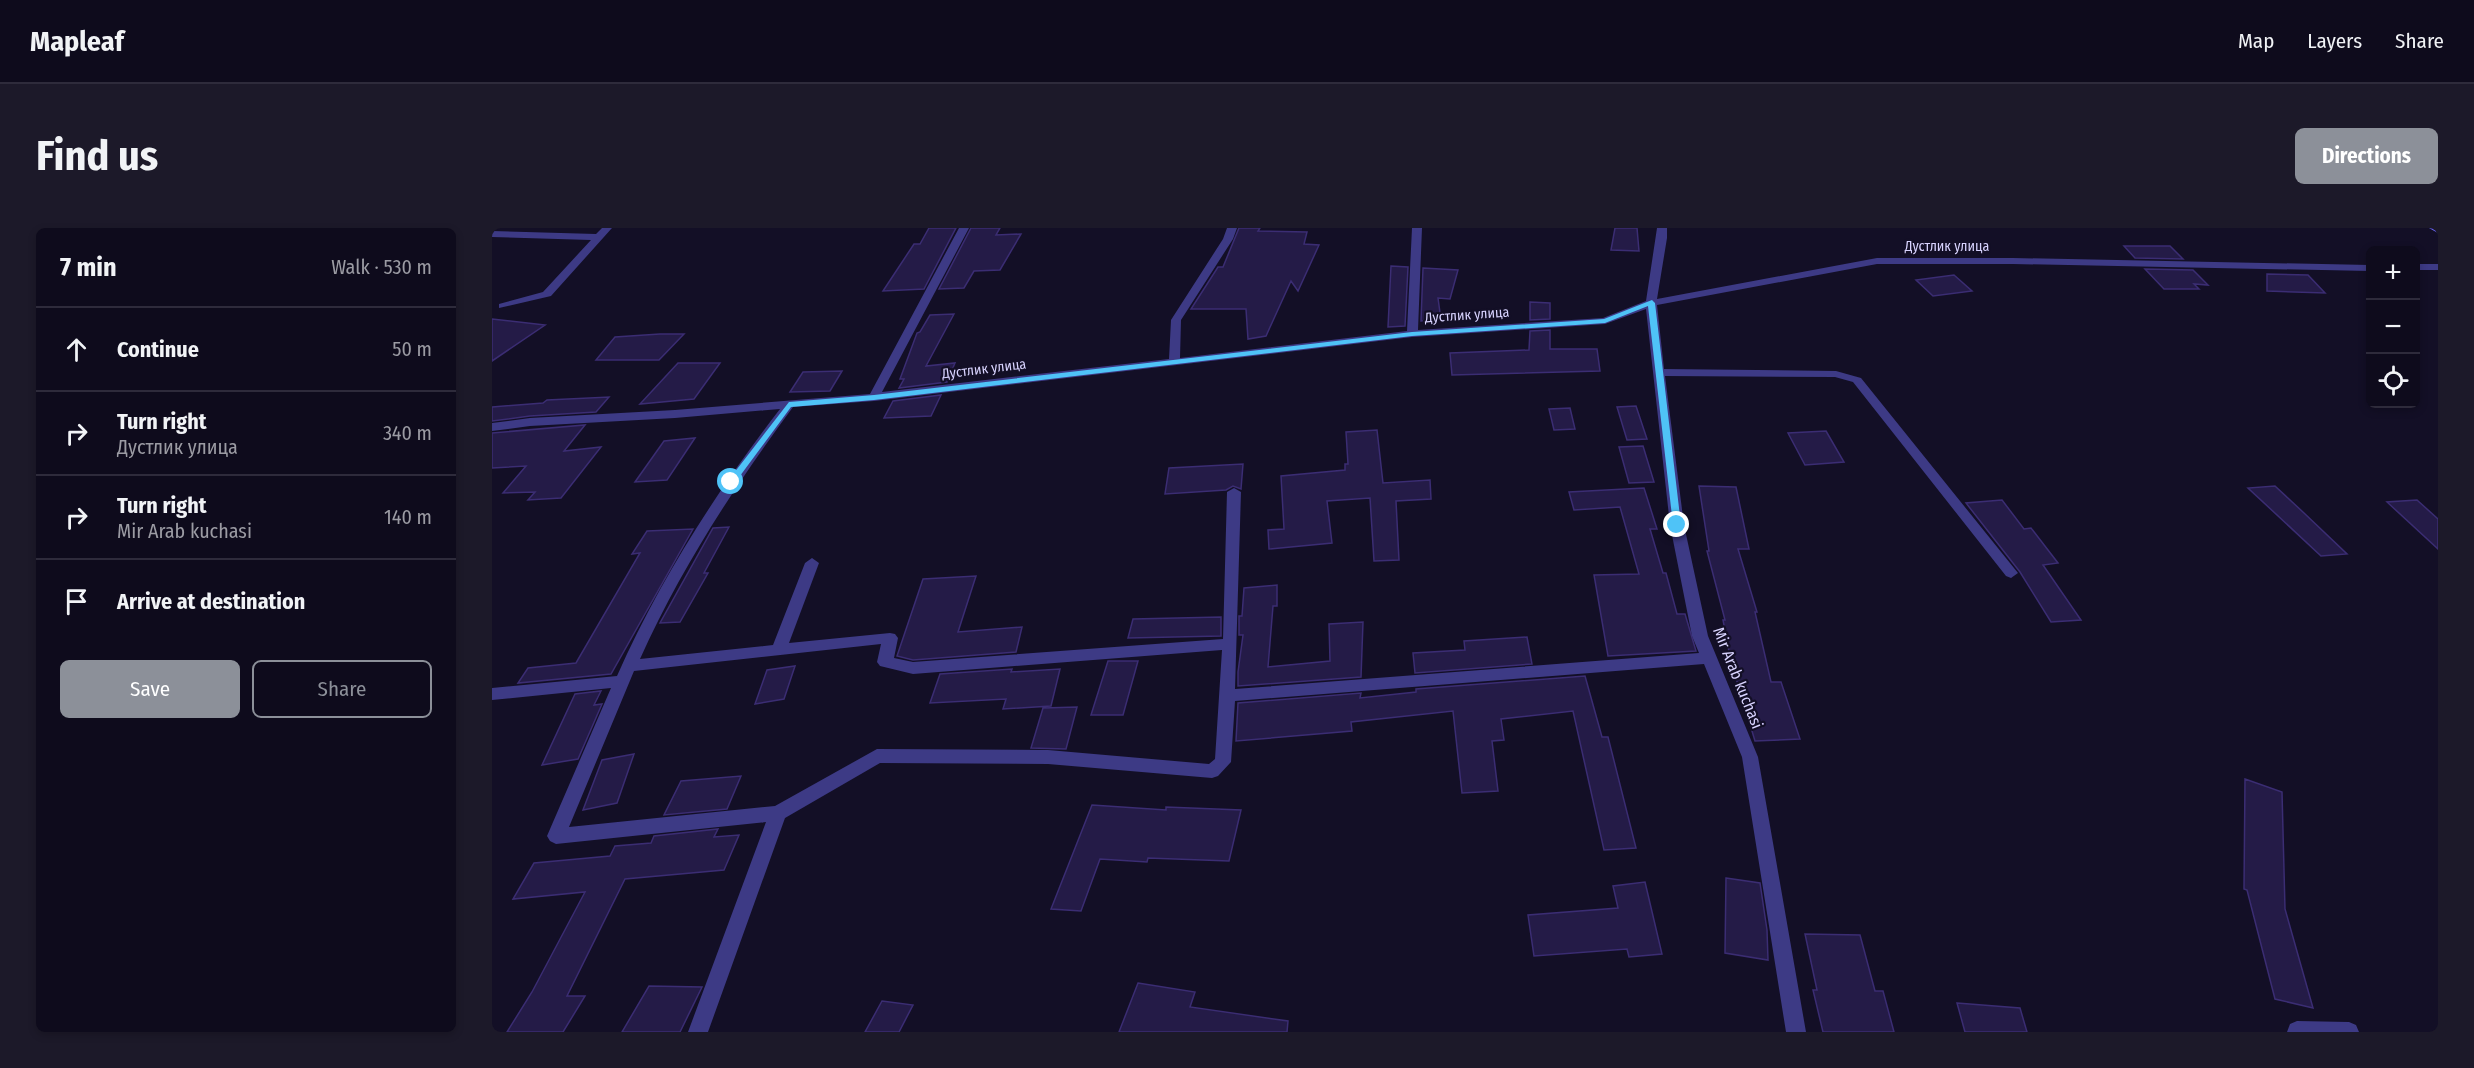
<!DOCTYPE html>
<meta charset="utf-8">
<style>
:root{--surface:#0e0b1c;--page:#1c1929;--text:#f1f3f6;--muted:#9b9ba3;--line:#2e2b3b;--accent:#8c9099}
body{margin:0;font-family:"Fira Sans Condensed",sans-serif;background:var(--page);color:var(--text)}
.controls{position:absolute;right:18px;top:18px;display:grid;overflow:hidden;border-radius:9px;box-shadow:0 3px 9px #0003}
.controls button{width:54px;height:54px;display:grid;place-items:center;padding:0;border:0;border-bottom:2px solid var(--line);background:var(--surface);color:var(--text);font:30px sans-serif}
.stop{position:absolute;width:18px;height:18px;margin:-14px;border:4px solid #4fc3f7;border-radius:50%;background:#fff}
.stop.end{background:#4fc3f7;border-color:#fff;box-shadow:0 2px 6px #0008}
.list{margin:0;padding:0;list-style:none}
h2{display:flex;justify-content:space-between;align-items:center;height:78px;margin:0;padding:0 24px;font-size:26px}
h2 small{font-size:20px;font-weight:400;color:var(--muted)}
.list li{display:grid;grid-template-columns:39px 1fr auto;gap:18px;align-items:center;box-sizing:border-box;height:84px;padding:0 24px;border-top:2px solid var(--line)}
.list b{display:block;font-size:22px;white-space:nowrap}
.list p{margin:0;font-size:20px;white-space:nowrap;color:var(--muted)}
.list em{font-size:20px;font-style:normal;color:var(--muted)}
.actions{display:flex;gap:12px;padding:18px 24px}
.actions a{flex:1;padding:14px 0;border:2px solid var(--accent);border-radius:9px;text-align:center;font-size:21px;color:var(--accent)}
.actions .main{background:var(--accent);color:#fff}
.icon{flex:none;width:33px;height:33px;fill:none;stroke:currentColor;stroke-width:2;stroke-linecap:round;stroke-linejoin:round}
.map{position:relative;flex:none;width:1946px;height:804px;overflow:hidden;border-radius:9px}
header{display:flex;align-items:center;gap:36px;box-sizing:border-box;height:84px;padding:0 30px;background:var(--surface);border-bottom:2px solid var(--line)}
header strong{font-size:28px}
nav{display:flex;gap:33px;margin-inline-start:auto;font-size:21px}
.intro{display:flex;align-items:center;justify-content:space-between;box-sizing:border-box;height:144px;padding:0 36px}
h1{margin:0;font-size:42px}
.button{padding:15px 27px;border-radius:9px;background:var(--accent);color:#fff;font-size:21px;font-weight:700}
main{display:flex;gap:36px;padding:0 36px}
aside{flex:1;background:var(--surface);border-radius:9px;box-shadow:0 3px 9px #0003}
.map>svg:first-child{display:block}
.building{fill:#241b47;stroke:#3b2d73;stroke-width:1.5}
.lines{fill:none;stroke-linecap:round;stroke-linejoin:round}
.minor{fill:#3d3a85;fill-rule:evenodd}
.secondary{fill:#6f6bff;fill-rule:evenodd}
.route{fill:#4fc3f7}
.labels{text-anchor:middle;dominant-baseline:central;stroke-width:4.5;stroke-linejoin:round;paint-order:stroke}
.far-street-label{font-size:14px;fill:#d9d4ff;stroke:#130f26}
.street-label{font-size:16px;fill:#d9d4ff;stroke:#130f26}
</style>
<header>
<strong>Mapleaf</strong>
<nav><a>Map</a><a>Layers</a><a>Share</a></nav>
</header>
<div class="intro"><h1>Find us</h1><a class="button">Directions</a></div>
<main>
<aside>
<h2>7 min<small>Walk · 530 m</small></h2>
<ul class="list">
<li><svg class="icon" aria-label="ahead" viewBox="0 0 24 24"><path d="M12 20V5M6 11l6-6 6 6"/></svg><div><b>Continue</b></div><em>50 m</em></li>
<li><svg class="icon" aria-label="right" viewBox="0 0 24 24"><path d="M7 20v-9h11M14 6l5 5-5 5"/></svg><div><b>Turn right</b><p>Дустлик улица</p></div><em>340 m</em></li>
<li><svg class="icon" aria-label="right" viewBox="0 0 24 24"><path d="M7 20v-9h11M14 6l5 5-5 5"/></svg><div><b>Turn right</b><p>Mir Arab kuchasi</p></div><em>140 m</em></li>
<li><svg class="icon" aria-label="arrive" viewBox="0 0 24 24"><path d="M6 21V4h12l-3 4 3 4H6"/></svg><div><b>Arrive at destination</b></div></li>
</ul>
<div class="actions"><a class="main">Save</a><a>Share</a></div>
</aside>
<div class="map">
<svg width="1946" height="804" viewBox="0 0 1946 804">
<rect width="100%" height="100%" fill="#130f26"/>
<path class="building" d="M437,0h27l-32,61 -41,2 31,-47h6z
M479,0h29l-4,7 25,-1 -21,36 -26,1 -10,17 -25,1z
M747,0h21l-2,3 49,1 -3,12 15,1 -21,46 -7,-10 -25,55 -18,3 -2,-30h-55l27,-42h5z
M1123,0h22l2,23 -28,-1z
M1632,18h46l13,13 -48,-1z
M899,38l17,1 -3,59 -17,1z
M931,40l35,2 -8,29 -12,-1 3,22 -20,1z
M1653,41l48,1 15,15 -14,-1 5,5h-35z
M1775,46l41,1 17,18 -58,-2z
M1462,47l18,16 -39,5 -17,-16z
M1038,74l20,1v16l-20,1z
M462,86l-28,52 29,-3 -8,19 -48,6 5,-9h-4l17,-46 3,-1 10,-17z
M0,91l53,6 -53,36z
M1058,102v19h47l3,22 -148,4 -2,-22 79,-3 1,-19z
M168,106h24l-25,26h-63l19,-23z
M186,135h42l-26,36 -54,5z
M350,143l-12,20 -40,1 13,-20z
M449,167l-10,21 -47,2 9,-17z
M117,169l-13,15 -66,4 -38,5v-14l51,-4 4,-3z
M1144,178l11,33 -20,1 -10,-33z
M1078,180l5,21 -21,1 -5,-21z
M93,197l-21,26 37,-4 -40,51 -33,2 7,-8 -32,1 23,-27 -34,2v-35z
M885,202l6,53 47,-3 1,19 -35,2 3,59 -25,1 -4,-63 -43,3 5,42 -63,6 -1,-19 16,-1 -3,-53 64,-6v-6h3l-2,-32z
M1334,203l18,31 -39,3 -17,-32z
M203,210l-28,42 -32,2 29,-41z
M1151,218l11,36 -25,1 -10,-36z
M751,236l-2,25 -8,-3 -7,4 -61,4 4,-26z
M1207,258l37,1 13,62h-11l19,63h-2l16,70h10l19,57 -45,2 -19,-63h-2l-11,-58h2l-18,-69h2z
M1783,258l29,27 43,41 -26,2 -73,-68z
M1152,260l13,41h-7l13,44h3l11,41h8l11,37 -88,5 -14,-81 45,-1 -19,-67 -46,3 -5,-18z
M1510,272l22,29 7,-1 27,35 -15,2 38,55 -30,2 -31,-50 -54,-69z
M1925,272l21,19v30l-51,-47z
M237,299l-25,46h4l-28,49 -20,1 53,-95z
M201,301l-82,145 -93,9 10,-15 48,-5 64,-110 -8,1 15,-23z
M484,348l-18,56 64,-5 -6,25 -103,8 -16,-4 26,-77z
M785,357v21h-4l-5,61 62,-6 -1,-37 34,-2 -2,55 -123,9v-14l5,-37h-4v-19h3l2,-28z
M729,389v19l-93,2 5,-19z
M1035,409l5,27 -117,9 -2,-20 52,-3 -1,-9z
M616,433h30l-15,54h-32z
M303,438l-11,33 -29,5 12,-34z
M520,441l-1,3 49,-3 -9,37 -48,3 3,-10 -76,4 10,-29z
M1093,448l17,61h6l28,111 -32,2 -31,-139 -72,8 3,21 -12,1 6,50 -36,2 -9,-82 -102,11 1,9 -116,10 2,-38 123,-10 -1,5 56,-6v-3z
M109,463l-7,14 8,-1 -24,55 -36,6 33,-71z
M585,479l-11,42 -35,-1 12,-40z
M142,526l-17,49 -34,7 19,-50z
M249,548l-14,33 -63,6 17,-34z
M1753,551l37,13 3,117 28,99 -38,-9 -28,-109 -3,-1z
M600,577l74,5v-3l75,3 -12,51 -81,-3 -1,4 -47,-3 -19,52 -30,-2z
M226,601l-4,8 25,-2 -15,35 -99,9 -58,117h18l-22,36h-56l25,-40 53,-100 -72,7 21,-36 76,-7 5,-10 36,-3 3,-7z
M1234,650l34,5 7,47 1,30 -43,-7z
M1153,654l17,72 -33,3 -2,-8 -93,7 -6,-41 90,-7 -5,-22z
M1313,706l55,1 15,56h8l11,41h-71l-10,-42h4z
M646,755l57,9 -5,15 98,14 -1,11h-168z
M157,758l53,1 -22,45h-58z
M390,773l31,4 -14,27h-34z
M1465,775l63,5 7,24h-62z"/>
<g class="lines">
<path class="minor" d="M110,0h10l-61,68 -52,12v-4l44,-12 48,-52 -99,-3v-6l104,3z
M467,0h10l-87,164 287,-33 2,-39 52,-81 4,-11h10l-4,11 -52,81 -1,38 227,-27 5,-103h10l-4,102 185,-12 43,-17 11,-73h10v10l-10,61 220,-41h136l357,7v6l-357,-7h-136l-220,41 7,64 172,2 25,7 157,195 -7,5 -5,-2 -153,-194 -18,-5 -170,-1 19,149 24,111 50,121 48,275h-20l-44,-275 -38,-93 -469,37 -4,61 -13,14 -6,2 -164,-14 -168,-1 -95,55 -77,214h-20l78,-210 -210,22 -6,-3 -3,-5 64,-148 -119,12v-12l125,-12c42,-95 99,-184 163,-267l-105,9 -145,8 -38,5v-8l38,-5 145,-8 195,-16zM1154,81l24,216 22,111 7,17 -464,36 6,-197 -7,-4 -7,4 -4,147 -310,23 -19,-4 4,-20 -3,-4 -5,-1 -101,10 30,-80 -7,-5 -7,5 -32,82 -133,14c41,-91 94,-172 153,-252l81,-6 538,-64 193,-13zM389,416l-4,18 3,4 33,8 309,-24 -7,109 -6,5 -161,-14 -171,-1 -102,57 -206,21 65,-156z
M1924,36h22v6h-22z
M1805,793l52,1 7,3 3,7h-72l3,-8z"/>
<path class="secondary" d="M1937,0h9v5z"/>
</g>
<path class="route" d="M1160,72l3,3 26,222 -4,3 -4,-3 -25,-219 -43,17 -193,13 -538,64 -83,7 -57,77 -7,-2 62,-80 85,-7 538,-63 192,-13z"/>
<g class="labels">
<g class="far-street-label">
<text x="1455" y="18">Дустлик улица</text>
<text transform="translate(975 87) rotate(-4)">Дустлик улица</text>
<text transform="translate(492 141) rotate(-7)">Дустлик улица</text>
</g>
<g class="street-label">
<text transform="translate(1246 450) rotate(68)">Mir Arab kuchasi</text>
</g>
</g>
</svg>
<div class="controls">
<button>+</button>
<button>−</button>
<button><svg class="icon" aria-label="locate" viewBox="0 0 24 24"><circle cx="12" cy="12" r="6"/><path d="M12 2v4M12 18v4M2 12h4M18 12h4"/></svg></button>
</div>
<div class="stop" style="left:239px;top:254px"></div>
<div class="stop end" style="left:1185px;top:297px"></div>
</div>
</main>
